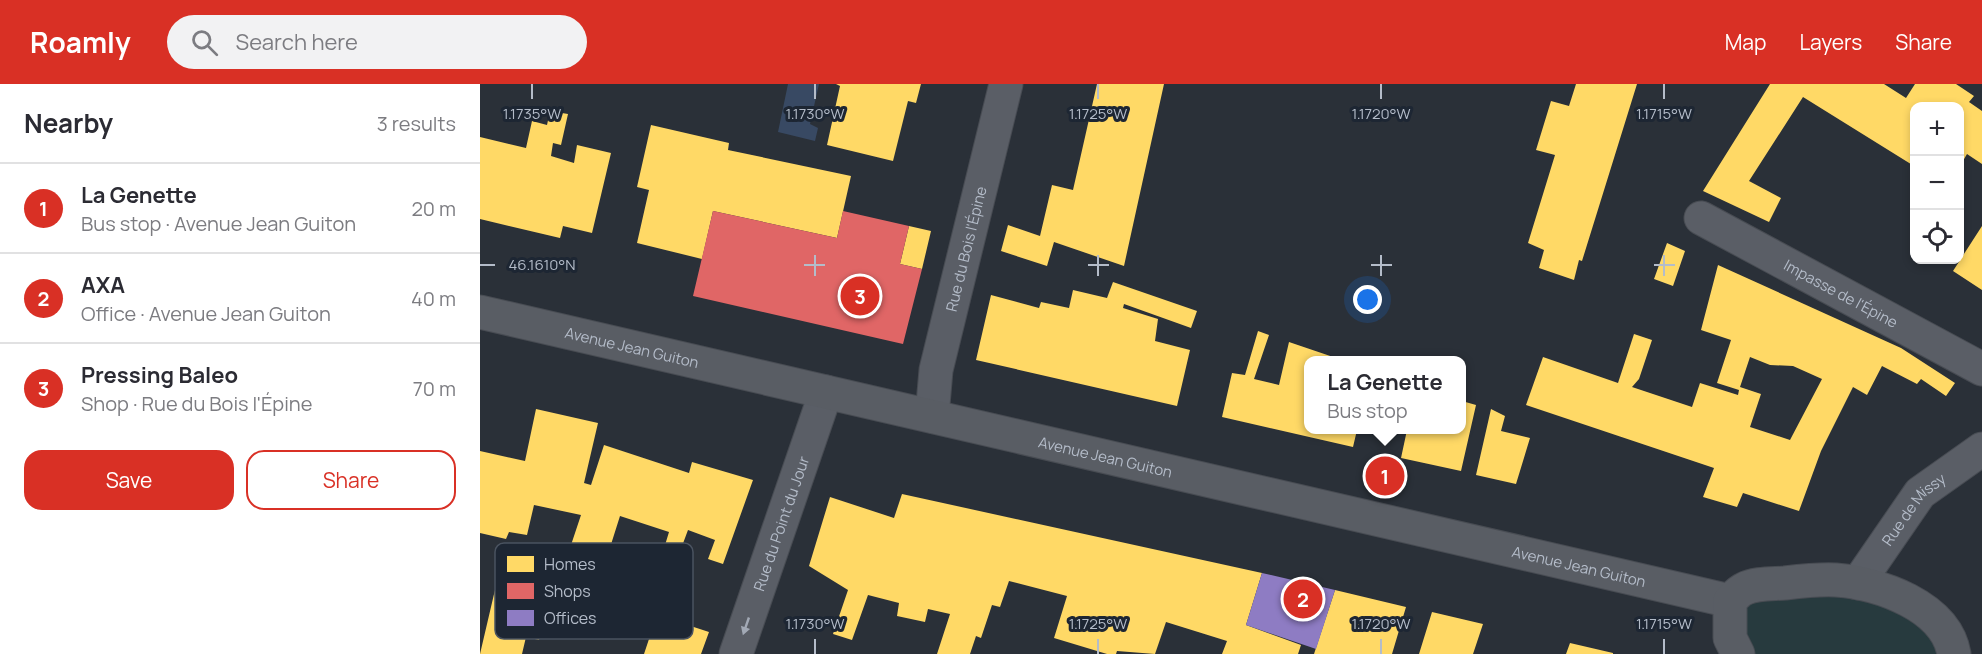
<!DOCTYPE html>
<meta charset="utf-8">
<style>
:root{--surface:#fff;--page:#f2f2f3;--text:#2b2b33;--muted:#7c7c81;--line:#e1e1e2;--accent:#d93025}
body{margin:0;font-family:Manrope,sans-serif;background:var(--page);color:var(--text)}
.controls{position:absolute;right:18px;top:18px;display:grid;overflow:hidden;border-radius:12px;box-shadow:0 3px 9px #0003}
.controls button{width:54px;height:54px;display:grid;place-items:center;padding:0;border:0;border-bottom:2px solid var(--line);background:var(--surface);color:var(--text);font:30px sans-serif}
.you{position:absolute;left:888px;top:216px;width:21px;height:21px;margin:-15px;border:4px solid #fff;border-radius:50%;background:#1a73e8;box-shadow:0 0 0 9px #1a73e833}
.badge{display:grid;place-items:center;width:39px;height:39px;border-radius:50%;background:var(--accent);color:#fff;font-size:20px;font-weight:700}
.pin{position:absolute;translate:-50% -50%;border:3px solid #fff;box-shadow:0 2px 6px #0006}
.popup{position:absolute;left:824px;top:272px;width:162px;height:78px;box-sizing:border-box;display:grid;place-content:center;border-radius:12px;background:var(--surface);filter:drop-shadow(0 2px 4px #0005);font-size:20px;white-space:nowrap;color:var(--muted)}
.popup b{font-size:22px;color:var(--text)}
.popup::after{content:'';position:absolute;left:50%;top:100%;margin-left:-12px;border:12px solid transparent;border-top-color:var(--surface)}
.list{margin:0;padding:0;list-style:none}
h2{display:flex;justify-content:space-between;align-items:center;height:78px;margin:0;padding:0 24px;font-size:26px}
h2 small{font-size:20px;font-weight:400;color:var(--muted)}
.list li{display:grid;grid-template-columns:39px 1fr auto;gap:18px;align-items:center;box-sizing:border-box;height:90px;padding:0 24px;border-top:2px solid var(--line)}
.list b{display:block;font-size:22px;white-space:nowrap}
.list p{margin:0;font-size:20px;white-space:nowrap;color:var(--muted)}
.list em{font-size:20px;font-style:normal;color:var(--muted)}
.actions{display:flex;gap:12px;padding:18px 24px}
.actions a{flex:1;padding:14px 0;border:2px solid var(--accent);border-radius:18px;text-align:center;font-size:21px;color:var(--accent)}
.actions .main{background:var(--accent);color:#fff}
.icon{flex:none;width:33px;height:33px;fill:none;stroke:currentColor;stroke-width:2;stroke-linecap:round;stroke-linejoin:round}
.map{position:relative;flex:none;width:1502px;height:570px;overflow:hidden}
header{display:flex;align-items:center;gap:36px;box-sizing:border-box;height:84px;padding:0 30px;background:var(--accent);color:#fff}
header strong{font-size:28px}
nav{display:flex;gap:33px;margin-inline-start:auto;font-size:21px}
.search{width:420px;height:54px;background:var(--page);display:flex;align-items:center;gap:15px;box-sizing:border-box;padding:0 21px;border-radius:33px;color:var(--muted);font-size:22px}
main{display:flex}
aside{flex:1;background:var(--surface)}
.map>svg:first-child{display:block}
.green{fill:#273a3e}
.water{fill:#384963}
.homes{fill:#ffd966;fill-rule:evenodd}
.shops{fill:#e06666}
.offices{fill:#8e7cc3}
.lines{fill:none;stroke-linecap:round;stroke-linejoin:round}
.street-casing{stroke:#484c53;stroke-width:35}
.secondary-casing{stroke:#484c53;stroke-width:35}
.street{stroke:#5a5e66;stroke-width:33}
.secondary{stroke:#595d64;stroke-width:33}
.oneway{fill:#a2a9b5}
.ticks{fill:none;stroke:#b4bcc9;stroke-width:2}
.labels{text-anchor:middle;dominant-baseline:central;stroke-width:6;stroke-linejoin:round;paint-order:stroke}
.street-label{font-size:15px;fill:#b4bcc9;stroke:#1d2633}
.key{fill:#1d2633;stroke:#4a5360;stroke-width:1.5}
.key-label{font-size:16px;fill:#b4bcc9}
.ticks-label{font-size:15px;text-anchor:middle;fill:#b4bcc9;stroke:#1d2633;stroke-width:6;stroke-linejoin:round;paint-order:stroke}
</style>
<header>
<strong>Roamly</strong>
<div class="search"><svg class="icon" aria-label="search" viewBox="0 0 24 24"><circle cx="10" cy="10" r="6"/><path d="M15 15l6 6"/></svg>Search here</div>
<nav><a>Map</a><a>Layers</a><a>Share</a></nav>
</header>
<main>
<aside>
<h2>Nearby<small>3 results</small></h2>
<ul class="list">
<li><span class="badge">1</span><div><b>La Genette</b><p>Bus stop · Avenue Jean Guiton</p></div><em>20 m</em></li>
<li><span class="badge">2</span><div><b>AXA</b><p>Office · Avenue Jean Guiton</p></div><em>40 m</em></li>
<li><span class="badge">3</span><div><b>Pressing Baleo</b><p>Shop · Rue du Bois l'Épine</p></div><em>70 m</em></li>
</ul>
<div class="actions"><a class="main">Save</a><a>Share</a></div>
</aside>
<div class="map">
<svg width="1502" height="570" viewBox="0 0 1502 570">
<rect width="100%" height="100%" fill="#2a3038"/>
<path class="green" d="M1264,505l154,7 56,58h-216z"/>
<path class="water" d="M308,0h31l-9,40 8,4 -3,13 -37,-9z"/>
<path class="homes" d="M356,0h85l-5,19 -8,-2 -15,60 -66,-16 13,-59z
M617,0h67l-40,182 -70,-24 -7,24 -46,-15 7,-26 32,11 12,-51 21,5z
M1096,0h61l-55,177 -3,-1 -5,20 -35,-12 5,-18 -16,-7 27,-88 -19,-5 15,-49 18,5z
M1290,0h114l22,14 9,-14h41l18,12 -5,6 13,9v53l-15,-10 -7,12v-60h-46v60l-111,-69 -54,84 32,17 -12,24 -66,-31z
M70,27l18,3 -7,31 -8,-2 -2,13 23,7 3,-18 34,8 -19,80 -29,-7 -3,12 -80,-19v-82l46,11 6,-27 15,4z
M171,41l78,18 -1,7 123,26 -14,62 -124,-27 -11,48 -65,-16 12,-53 -12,-3z
M429,142l22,5 -9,38 -22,-5z
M1502,142v64l-29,-19z
M1187,159l18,8 -12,35 -19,-7z
M1238,181l183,83 54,35 -9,13 -25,-17 -4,5 -35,-18 -15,29 -14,-8 -32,64 -22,60 -56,-18 -6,14 -34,-10 11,-29 -188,-63 17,-48 75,26 16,-49 18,6 -13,39 -7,8 60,20 8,-24 38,12 1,-5 -22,-7 14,-43 -30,-10zM1270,273l20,8 23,1 29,13 -32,61 -40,-13 11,-33 -21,-7z
M633,198l84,29 -6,17 -67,-24 -1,4 35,11 -3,22 35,9 -13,56 -201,-46 15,-65 48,13 2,-6 28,6 4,-18 34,8z
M778,247l11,4 -15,44 25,6 10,-43 53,18h-34v70h49l-4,17 -131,-30 10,-44 13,2z
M982,317l14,4 -15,66 -60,-13 6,-28h55z
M56,325l62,14 -14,60 7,2 13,-40 85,28 3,-11 61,18 -30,84 -15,-5 7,-19 -27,-10 -16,43 -14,-5 11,-36 -49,-16 -13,41 -15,4 -7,22 -24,-8 20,-60 -47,-10 -7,30 -18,-3 -3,7 -26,-6v-82l45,10z
M1011,325l14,7 -4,15 29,7 -14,46 -40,-9z
M422,410l360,79 -16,52 55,20 -3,9h-76l5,-13 -61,-19 -11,32 -38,-3 -1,3h-9l-53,-16 13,-42 -58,-15 -9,26 -8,-2 -11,33 -5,-2 -6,18h-33l13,-40 -22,-5 -3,13 -28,-6 2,-13 -31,-8 -16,45 -19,-6 15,-44 -39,-24 21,-69 64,21z
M18,493l58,13 -17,50 -13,-3 -4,17h-42z
M855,506l71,17 -14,47h-78z
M952,528l51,12 -10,30h-54z
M177,531l52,17 -8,22h-57z
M1090,559l43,10v1h-47z"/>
<path class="shops" d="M233,127l124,27 6,-27 66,15 -9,38 22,5 -19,75 -210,-48z"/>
<path class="offices" d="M782,489l73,17 -19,59 -70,-24z"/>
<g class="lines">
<g class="street-casing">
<g id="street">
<path id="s1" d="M1221,134l281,151"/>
<path id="s2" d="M452,332l4,-46 70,-286"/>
<path id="s3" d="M1378,499l62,-90 62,-44"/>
<path id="s4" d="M256,570l90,-262"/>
</g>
</g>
<g class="secondary-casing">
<g id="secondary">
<path id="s5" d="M0,228l1250,289"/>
<path d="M1258,570l-8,-16v-37c4,-4 9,-10 14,-12 11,-6 29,-5 41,-6 17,-2 35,-4 51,-3 43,3 110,26 118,74"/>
</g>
</g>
<use href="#street" class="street"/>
<use href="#secondary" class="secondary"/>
</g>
<defs><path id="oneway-solid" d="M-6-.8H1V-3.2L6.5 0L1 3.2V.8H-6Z" transform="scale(1.5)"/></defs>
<use class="oneway" href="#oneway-solid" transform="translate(266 542) rotate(109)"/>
<path class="ticks" d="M52,0v15M335,0v15M618,0v15M901,0v15M1184,0v15M335,171v21M618,171v21M901,171v21M1184,171v21M0,181h15M324,181h21M608,181h21M891,181h21M1174,181h21M335,555v15M618,555v15M901,555v15M1184,555v15"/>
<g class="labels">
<g class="street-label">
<text stroke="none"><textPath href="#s2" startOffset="171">Rue du Bois l'Épine</textPath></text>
<text stroke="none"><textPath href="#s1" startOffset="159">Impasse de l'Épine</textPath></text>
<text stroke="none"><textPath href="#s5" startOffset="156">Avenue Jean Guiton</textPath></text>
<text stroke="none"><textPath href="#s5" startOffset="642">Avenue Jean Guiton</textPath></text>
<text stroke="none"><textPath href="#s3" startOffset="93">Rue de Missy</textPath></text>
<text stroke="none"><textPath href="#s4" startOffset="138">Rue du Point du Jour</textPath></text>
<text stroke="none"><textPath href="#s5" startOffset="1128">Avenue Jean Guiton</textPath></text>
</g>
</g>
<rect x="15" y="459" width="198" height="96" rx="9" class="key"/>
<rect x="27" y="472" width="27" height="16" fill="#ffd966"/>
<rect x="27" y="499" width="27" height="16" fill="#e06666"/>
<rect x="27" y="526" width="27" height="16" fill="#8e7cc3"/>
<g class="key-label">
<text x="64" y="486">Homes</text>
<text x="64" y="513">Shops</text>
<text x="64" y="540">Offices</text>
</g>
<g class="ticks-label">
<text x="52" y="35">1.1735°W</text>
<text x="335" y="35">1.1730°W</text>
<text x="618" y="35">1.1725°W</text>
<text x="901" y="35">1.1720°W</text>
<text x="1184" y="35">1.1715°W</text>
<text x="62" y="186">46.1610°N</text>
<text x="335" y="545">1.1730°W</text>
<text x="618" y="545">1.1725°W</text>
<text x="901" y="545">1.1720°W</text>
<text x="1184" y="545">1.1715°W</text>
</g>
</svg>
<div class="controls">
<button>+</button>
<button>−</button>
<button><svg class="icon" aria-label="locate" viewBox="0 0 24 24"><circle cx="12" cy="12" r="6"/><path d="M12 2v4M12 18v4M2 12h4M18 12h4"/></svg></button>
</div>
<div class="you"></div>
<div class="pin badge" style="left:905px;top:392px">1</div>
<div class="popup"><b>La Genette</b>Bus stop</div>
<div class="pin badge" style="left:823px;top:515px">2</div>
<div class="pin badge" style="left:380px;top:212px">3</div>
</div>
</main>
